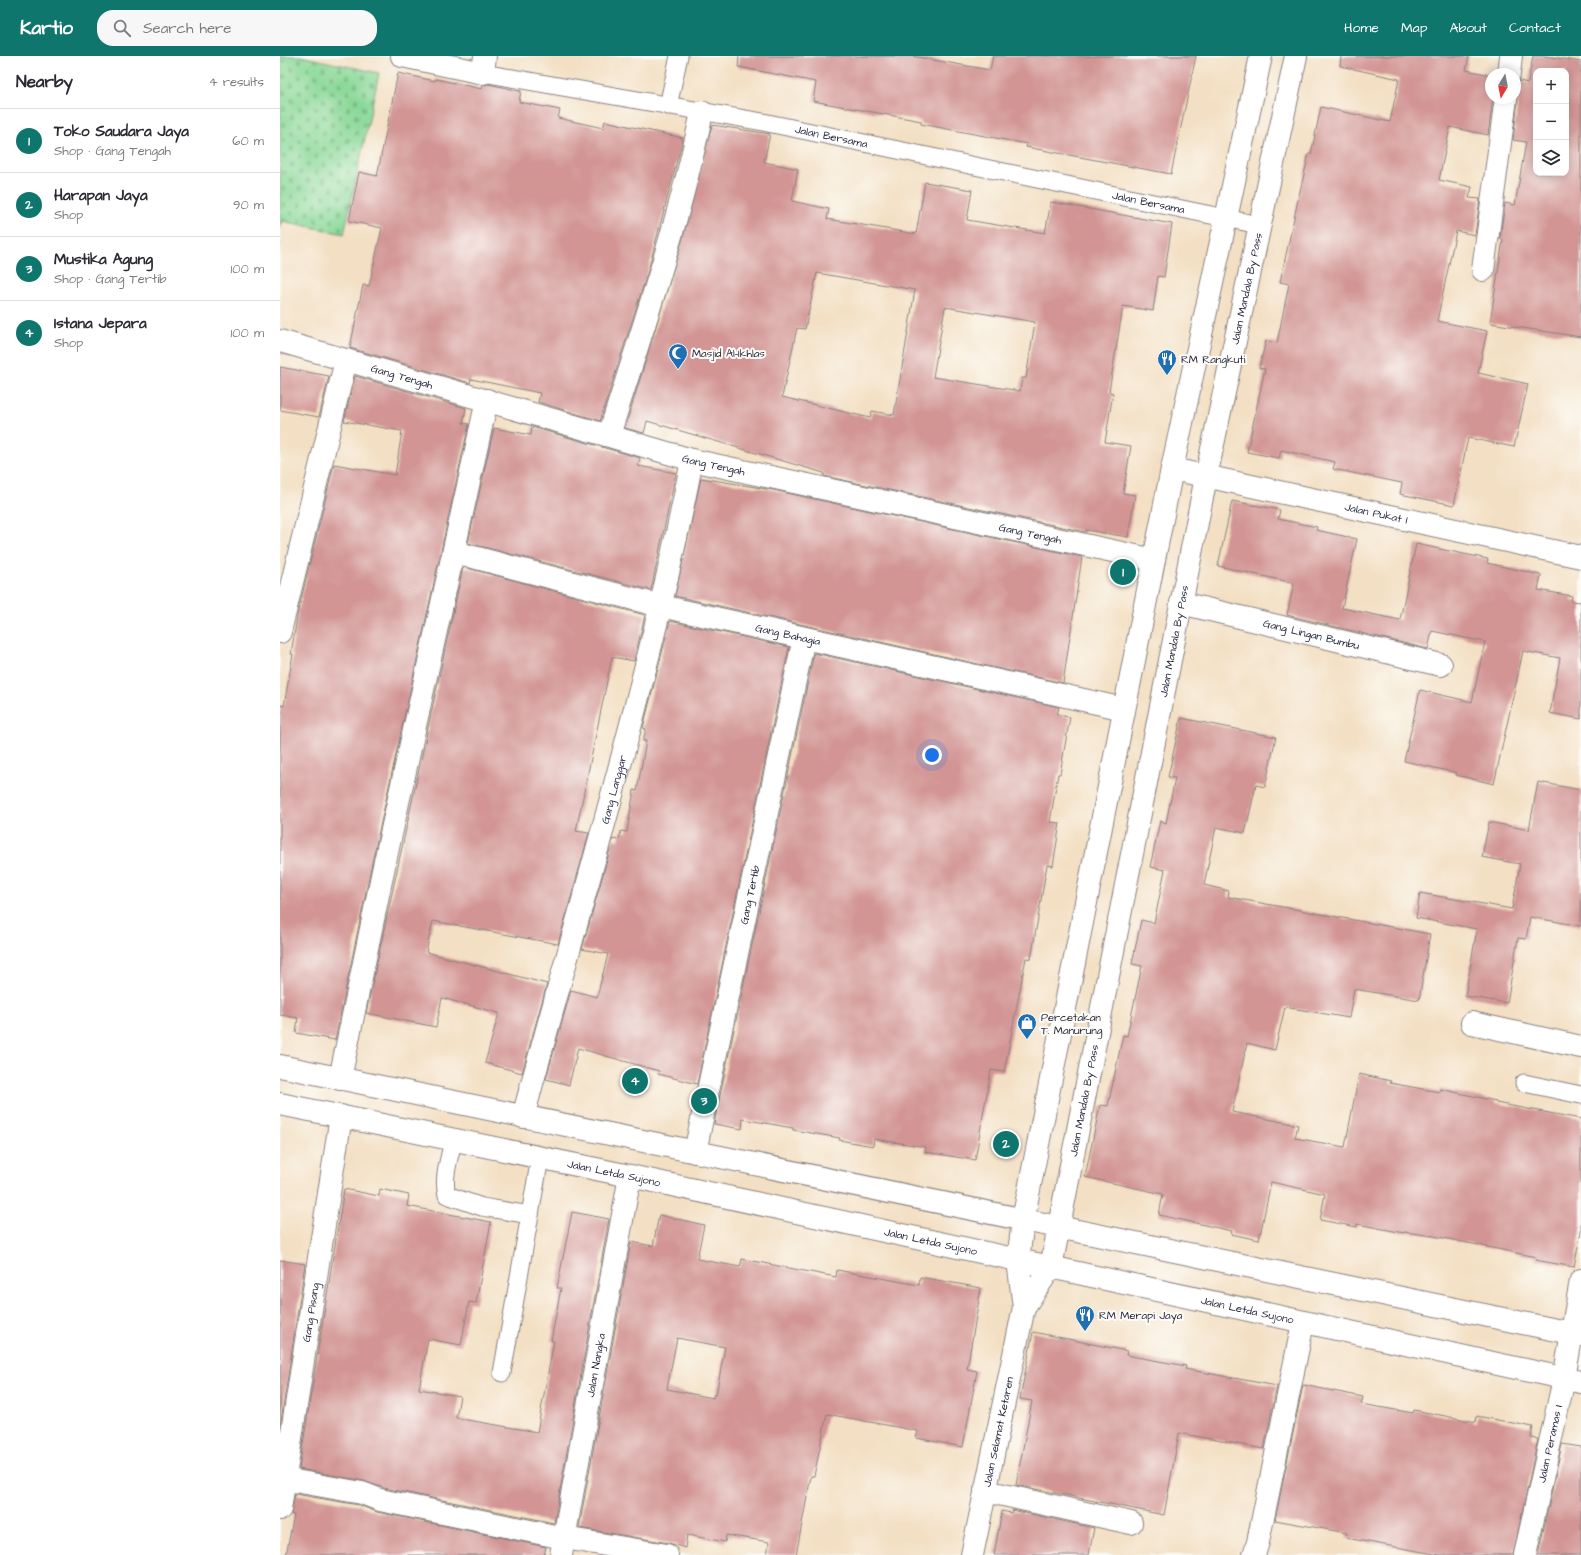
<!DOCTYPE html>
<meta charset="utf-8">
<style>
:root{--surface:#fff;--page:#f7f7f7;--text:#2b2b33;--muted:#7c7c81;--line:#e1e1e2;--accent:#0f766e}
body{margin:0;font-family:"Architects Daughter",sans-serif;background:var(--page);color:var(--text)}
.controls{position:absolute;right:12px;top:12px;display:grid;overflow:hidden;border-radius:8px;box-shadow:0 2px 10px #0003}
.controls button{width:36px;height:36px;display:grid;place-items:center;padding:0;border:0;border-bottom:1px solid var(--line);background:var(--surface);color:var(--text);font:20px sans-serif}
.compass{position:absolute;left:1205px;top:12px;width:36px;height:36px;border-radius:50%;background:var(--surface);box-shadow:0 2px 10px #0003;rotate:190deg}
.you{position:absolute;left:652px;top:699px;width:14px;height:14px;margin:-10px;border:3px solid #fff;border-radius:50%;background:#1a73e8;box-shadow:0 0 0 6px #1a73e833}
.badge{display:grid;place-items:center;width:26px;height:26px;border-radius:50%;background:var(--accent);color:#fff;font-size:13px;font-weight:700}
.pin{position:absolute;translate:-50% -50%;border:2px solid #fff;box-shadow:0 1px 4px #0006}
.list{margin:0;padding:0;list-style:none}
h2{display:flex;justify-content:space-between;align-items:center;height:52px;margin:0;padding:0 16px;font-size:17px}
h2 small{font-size:13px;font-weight:400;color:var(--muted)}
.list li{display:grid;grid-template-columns:26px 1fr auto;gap:12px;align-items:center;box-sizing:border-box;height:64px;padding:0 16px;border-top:1px solid var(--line)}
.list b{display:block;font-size:15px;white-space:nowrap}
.list p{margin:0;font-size:13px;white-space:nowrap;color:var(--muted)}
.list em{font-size:13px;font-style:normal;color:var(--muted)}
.icon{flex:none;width:22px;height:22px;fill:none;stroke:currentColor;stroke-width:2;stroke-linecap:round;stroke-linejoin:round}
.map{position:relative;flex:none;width:1301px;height:1499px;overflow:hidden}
header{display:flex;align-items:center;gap:24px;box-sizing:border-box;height:56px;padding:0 20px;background:var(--accent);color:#fff}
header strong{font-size:19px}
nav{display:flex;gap:22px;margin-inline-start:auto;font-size:14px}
.search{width:280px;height:36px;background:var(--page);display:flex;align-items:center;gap:10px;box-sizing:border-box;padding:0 14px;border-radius:16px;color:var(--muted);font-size:15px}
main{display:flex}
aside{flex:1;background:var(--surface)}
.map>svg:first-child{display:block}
.cemetery{fill:url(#cemetery-stones);stroke:#567d69}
.building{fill:#d29594;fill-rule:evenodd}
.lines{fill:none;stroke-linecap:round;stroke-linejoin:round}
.lane-casing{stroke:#8a807f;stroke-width:19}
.street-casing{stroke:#8a807f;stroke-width:24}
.secondary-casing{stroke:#8a807f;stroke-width:24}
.highway-casing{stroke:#8a807f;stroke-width:24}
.lane{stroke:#fff;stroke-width:17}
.street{stroke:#fff;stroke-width:22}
.secondary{stroke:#fff;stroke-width:22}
.highway{stroke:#fff;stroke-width:22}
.labels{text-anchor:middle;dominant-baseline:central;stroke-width:4;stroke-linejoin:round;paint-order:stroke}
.street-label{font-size:11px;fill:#22223b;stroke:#fdfcf7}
.poi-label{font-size:11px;fill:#22223b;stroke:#fdfcf7;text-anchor:start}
</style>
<header>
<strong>Kartio</strong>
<div class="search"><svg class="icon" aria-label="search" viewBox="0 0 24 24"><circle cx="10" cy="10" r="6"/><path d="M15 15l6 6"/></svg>Search here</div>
<nav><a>Home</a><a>Map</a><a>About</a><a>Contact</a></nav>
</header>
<main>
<aside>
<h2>Nearby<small>4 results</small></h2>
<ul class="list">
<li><span class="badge">1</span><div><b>Toko Saudara Jaya</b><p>Shop · Gang Tengah</p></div><em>60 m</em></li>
<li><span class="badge">2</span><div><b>Harapan Jaya</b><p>Shop</p></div><em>90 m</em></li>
<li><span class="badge">3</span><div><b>Mustika Agung</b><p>Shop · Gang Tertib</p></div><em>100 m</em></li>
<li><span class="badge">4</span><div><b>Istana Jepara</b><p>Shop</p></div><em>100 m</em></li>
</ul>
</aside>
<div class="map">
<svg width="1301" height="1499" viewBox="0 0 1301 1499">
<defs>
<pattern id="cemetery-stones" width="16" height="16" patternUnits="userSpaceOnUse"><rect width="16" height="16" fill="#89d897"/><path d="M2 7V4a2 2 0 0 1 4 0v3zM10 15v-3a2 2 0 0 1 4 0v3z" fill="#76b983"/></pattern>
</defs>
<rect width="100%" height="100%" fill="#fdfcf7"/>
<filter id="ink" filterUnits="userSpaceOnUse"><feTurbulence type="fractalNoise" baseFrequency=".025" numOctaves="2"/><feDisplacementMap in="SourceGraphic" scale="8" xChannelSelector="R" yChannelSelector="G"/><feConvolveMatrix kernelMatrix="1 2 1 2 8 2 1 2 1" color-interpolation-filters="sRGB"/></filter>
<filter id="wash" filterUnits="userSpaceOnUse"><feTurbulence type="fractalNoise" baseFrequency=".012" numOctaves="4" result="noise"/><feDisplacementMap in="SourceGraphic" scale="16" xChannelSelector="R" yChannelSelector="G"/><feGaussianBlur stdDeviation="0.9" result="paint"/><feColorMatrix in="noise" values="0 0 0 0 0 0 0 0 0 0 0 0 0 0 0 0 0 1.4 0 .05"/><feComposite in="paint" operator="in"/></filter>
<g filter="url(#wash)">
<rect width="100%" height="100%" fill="#f3dfc3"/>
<path class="cemetery" d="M0,0h20l79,17 -35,161 -62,-13 -2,9z"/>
<g id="blocks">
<path class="building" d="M459,0h172l79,14 3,-14h203l-25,118 -145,-27 1,-3 -106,-20v-3l-108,-20 3,-19 -78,-15z
M1061,0h128l-3,14 25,5v23h2l-5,37 -38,-8 -11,53 33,7 -3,11 11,1 -5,36 -19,-4 -19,90 50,10 -9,42 50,11 -14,63 -46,-9 -14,67 -54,-11 2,-11 -69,-14 2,-7 -54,-12 -2,8 -32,-6 18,-83 -6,-1 7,-27 11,2 12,-59 -9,-2 20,-91 9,-37h2l10,-47 69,15 9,-43 -59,-13z
M1253,0h12l36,6v275l-91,-14 13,-84h-3l5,-36 10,2 11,-63 -13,-2 5,-40 -3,-15 4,-4 9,2zM1256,15h30v102h-30z
M118,17l37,8 1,-2 46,10 1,-4 5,-1 33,7 -2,11 41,8 -2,8 45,10 2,-7 78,17 -35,133 -48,150 -62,-19 2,-9 -69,-14 -1,4 -120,-35 13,-63 6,1 13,-58 -33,-7 10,-49 18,4z
M432,69l58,9 -6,28 34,7 -6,32 37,8 -2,10 89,15 9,-52 47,8 -5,30 78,13 6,-31 121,22 -8,53 -6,-1 -5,35 -30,-5 -14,86 4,1 -8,49 26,4 -8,47 12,2 -7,42 -42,-7v2l-262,-56v-3l-177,-52 -3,12 -19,-5 58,-190zM537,217l98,17 -21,125 -22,-4 -2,7 -88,-21 15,-69 8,1zM665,251l90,15 -9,56h-4l-2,13 -87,-14z
M0,311l49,9 -10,41 -39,-7z
M75,320l111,32 -3,15 6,1 -97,439 -37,177 -39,-7 2,-15 -18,-3v-310l4,1 9,-52h-2l7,-42 36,-148 61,11 7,-44 -58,-10z
M252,371l108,31 -2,8 38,7 -25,117 -183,-47 26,-115 37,7z
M421,422l72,12 309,67 -19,126 -388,-87z
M952,445l48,9 -2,9 39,8 -1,3 41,9 -15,69 58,12 16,-76 72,15 -1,4 54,12 -3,15 34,6 -1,5 10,1v117l-31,-6 10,-55 -37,-7 -29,133 -38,-9 1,-2 -53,-12 16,-71 52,12 13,-60 -53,-11 -4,18 -141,-34 7,-32 -76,-17z
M183,511l182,48 -11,46 -22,-4 -36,174 13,2 -31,111 -125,-23 -7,31 121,32 -25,89 -37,-10 14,-50 -57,-15 -6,29 -70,-14z
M390,565l119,26 -92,437 -39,-10 1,-3 -81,-23 -9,37 -23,-6 25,-89 26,7 11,-43 -26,-5 31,-110 6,1 2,-9 6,1 7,-42 3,1 9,-50h-3l3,-12 -3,-1z
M534,597l245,54 -2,8 13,2 -10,57h-2l-8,48 10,1 -7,43 -6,-1 -16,94 -5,-1 -22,114 -13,-2 -16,90 -50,-8 1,-5 -52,-8 -1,7 -34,-6 1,-2 -47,-8v-2l-50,-9 -1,10 -28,-5z
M901,662l95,19 -11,50 -9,-2 -11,48 -29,-6 -12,58 25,6 -1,6 202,37 -11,66 -65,-11 -5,29 -64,-11 -10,43 -28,-7 -15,69 66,13 -3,13 50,9 14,-73 32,7 -1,2 49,9 1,-3 56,12v2l85,16v112l-7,36 -39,-7 1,-3 -102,-21 -30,-4v1l-47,-9v3l-37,-7 5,-26 -54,-12 -12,58 -28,-6 1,-3 -73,-16 4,-21 -78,-17 15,-72 8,1 15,-71 4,1 15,-70 -10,-2 9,-44 13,3 11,-53 -15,-3 10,-46 6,2 9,-45 -7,-1z
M1258,726l43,8v136l-51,-9 -4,22 -8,-1 -11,65 -42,-7 12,-67 -61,-11 4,-25 92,16 8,-45 -38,-7 7,-35 40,8z
M64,1133l35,7 1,-7 29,6 -2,11 84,16 -15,81 -7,-1 -8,43 -33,-6 -9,50 41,7 -4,22 81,14 17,-91h-3l10,-53h-4l15,-76 37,7 -55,304 -170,-35 -20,-7 -65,-12z
M379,1159l45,10 -7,34 43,8 2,-8 94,18 1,-7 82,15 1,-8 61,11 -14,81 10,2 -14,76 -47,-9 2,-7 -91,-17 -13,62h-3l-15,79h-29l2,-13 -43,-7 -1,7 -38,-7 -2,13 -16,-5 -90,-15 52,-286 22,4zM397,1282l48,9 -9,48 -2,-1 -1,4 -46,-9z
M0,1204l25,4 -25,164z
M753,1276l94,19 -1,4 60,11 -1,3 92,17 -13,63 -85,-16 -15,82 -148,-30 16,-84 -12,-2z
M1023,1329l60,12 -2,7 52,9 1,-3 62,12 1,-6 56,11 -2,11 7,1 -25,116h-73l-94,-17 1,-5 -72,-13z
M1282,1388l19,3v108h-43z
M15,1438l64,11 18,7 169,35 -2,8h-258l8,-40 -3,-1z
M732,1454l82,18 -5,27h-95l8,-44 9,2z"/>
</g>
</g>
<g filter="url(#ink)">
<use href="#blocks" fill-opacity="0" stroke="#8a807f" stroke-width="1"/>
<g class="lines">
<g class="lane-casing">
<g id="lane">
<path id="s1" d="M203,17l280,49 496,103"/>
<path d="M388,50l11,-50"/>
<path d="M1244,1027l57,12"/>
<path d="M173,1084c-3,17 -11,38 -6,55l35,12 48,8"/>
<path d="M222,1317l38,-215"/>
</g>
</g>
<g class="street-casing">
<g id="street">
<path d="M122,0l81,17 2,-17"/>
<path d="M1229,18l2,-18"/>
<path d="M1203,214l23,-172"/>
<path id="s2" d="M0,285l412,119 462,100"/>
<path d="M329,379c34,-107 70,-213 93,-323"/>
<path id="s3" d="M892,413l409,88"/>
<path id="s4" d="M174,496l207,54 463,103"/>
<path id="s5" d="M901,547l260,62"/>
<path d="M0,576l66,-272"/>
<path d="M1192,967l109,24"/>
<path d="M60,1023l44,-213 103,-466"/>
<path id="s6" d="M243,1061c59,-219 126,-435 169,-657"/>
<path id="s7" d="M415,1096l109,-514"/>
<path d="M4,1423l78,14 18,7 184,38 103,17"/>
<path d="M705,1435l146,32"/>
<path id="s8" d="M0,1453l61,-393"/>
<path id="s9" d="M281,1499l69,-379"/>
<path d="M974,1499l4,-13 45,-219"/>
<path id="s10" d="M1245,1499l39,-176 17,-99"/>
</g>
</g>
<g class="secondary-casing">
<g id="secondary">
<path id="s11" d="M744,1251l27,-40 155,-790 90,-421"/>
<path id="s12" d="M692,1499l52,-248 -6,-46 5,-41 149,-751 89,-413"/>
</g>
</g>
<g class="highway-casing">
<g id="highway">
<path d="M0,1010l1301,269"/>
<path id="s13" d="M0,1048l350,72 951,206"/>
</g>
</g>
<use href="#lane" class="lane"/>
<use href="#street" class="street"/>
<use href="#secondary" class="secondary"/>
<use href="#highway" class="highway"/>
</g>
</g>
<defs>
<g id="mosque-pin" transform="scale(1)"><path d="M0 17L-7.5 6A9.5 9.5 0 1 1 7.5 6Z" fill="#1f6fb2" stroke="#fdfcf7"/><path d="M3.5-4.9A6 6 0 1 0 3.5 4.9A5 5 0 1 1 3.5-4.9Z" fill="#fff"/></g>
<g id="restaurant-pin" transform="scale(1)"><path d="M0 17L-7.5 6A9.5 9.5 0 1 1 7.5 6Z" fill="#1f6fb2" stroke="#fdfcf7"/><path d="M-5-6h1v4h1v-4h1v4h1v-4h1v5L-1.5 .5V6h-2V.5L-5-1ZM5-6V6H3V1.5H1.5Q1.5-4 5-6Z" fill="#fff"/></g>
<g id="shop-pin" transform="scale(1)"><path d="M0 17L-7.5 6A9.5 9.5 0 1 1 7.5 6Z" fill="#1f6fb2" stroke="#fdfcf7"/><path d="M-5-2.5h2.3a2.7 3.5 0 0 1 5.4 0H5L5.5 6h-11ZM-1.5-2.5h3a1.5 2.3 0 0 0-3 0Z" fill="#fff"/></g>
</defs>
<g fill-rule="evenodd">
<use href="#mosque-pin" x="398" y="297"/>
<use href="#restaurant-pin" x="887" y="303"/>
<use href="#shop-pin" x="747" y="967"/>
<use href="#restaurant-pin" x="805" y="1259"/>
</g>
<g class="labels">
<g class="street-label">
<text stroke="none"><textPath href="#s1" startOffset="354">Jalan Bersama</textPath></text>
<text stroke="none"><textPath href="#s1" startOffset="678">Jalan Bersama</textPath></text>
<text stroke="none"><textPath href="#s11" startOffset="1046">Jalan Mandala By Pass</textPath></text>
<text stroke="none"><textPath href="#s2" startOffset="127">Gang Tengah</textPath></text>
<text stroke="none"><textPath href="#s2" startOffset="451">Gang Tengah</textPath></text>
<text stroke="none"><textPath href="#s3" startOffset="209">Jalan Pukat I</textPath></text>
<text stroke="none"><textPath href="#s2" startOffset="775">Gang Tengah</textPath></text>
<text stroke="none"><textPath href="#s5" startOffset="134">Gang Lingan Bumbu</textPath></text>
<text stroke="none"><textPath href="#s4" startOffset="344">Gang Bahagia</textPath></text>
<text stroke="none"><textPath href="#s11" startOffset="686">Jalan Mandala By Pass</textPath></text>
<text stroke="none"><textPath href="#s6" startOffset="340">Gang Langgar</textPath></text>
<text stroke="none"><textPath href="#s7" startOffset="263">Gang Tertib</textPath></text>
<text stroke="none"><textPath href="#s11" startOffset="218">Jalan Mandala By Pass</textPath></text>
<text stroke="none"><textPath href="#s13" startOffset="341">Jalan Letda Sujono</textPath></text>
<text stroke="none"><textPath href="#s13" startOffset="665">Jalan Letda Sujono</textPath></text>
<text stroke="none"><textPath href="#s13" startOffset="989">Jalan Letda Sujono</textPath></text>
<text stroke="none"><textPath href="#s8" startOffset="199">Gang Pisang</textPath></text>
<text stroke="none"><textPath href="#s9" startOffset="193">Jalan Nangka</textPath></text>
<text stroke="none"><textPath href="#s12" startOffset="126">Jalan Selamat Ketaren</textPath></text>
<text stroke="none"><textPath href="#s10" startOffset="114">Jalan Peramas I</textPath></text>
</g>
<g class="poi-label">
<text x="412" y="297">Masjid Al-Ikhlas</text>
<text x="901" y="303">RM Rangkuti</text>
<text x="761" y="961">Percetakan<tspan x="761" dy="13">T. Manurung</tspan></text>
<text x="819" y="1259">RM Merapi Jaya</text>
</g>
</g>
</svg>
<div class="controls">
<button>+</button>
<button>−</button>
<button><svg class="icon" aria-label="layers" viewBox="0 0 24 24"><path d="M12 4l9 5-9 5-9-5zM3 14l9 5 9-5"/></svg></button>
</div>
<svg class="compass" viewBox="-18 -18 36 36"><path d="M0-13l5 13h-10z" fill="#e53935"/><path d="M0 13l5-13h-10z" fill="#7c7c81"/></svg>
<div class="you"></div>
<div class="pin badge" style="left:843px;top:516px">1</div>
<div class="pin badge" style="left:726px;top:1088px">2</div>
<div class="pin badge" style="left:424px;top:1045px">3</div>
<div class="pin badge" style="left:355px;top:1025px">4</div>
</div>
</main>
